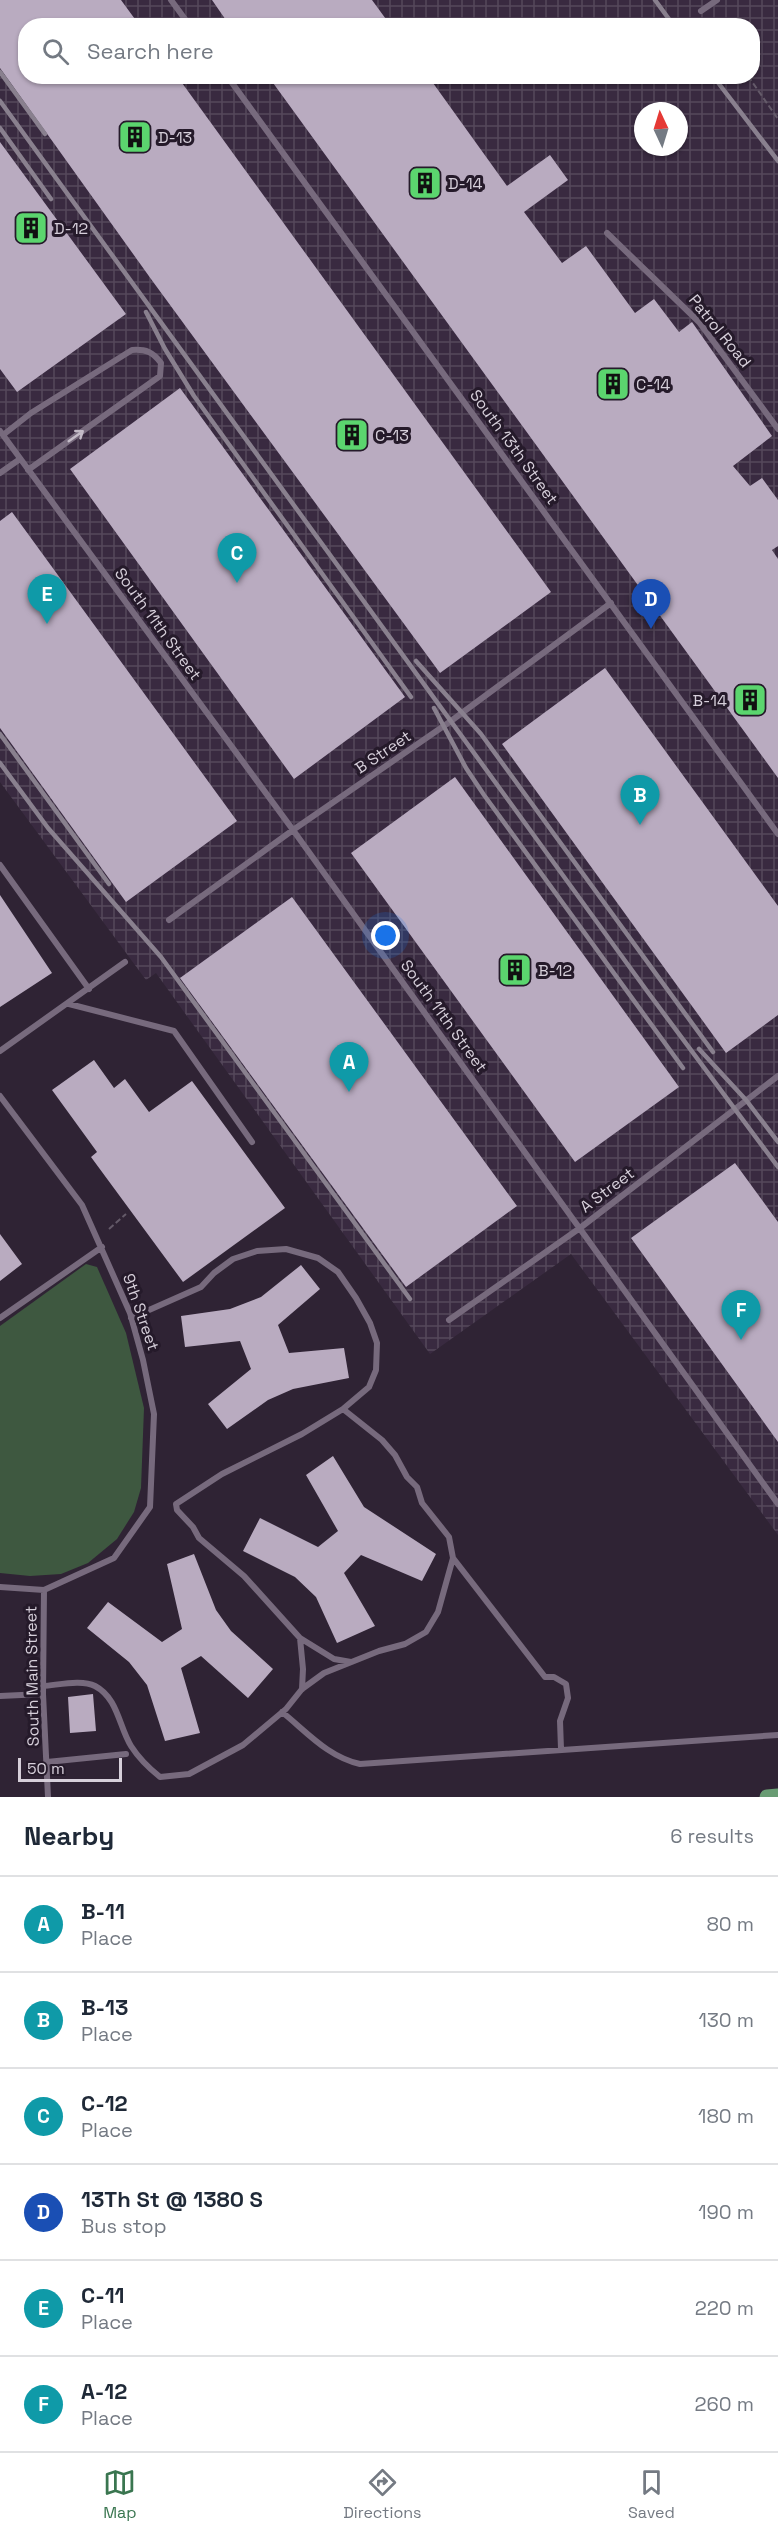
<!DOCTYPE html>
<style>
:root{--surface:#fff;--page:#f6f6f7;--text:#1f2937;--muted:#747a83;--line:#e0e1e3;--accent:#3a7650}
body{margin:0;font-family:"Space Grotesk",sans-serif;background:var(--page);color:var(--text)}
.compass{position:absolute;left:634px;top:102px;width:54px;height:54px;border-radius:50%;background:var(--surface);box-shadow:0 2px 4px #0004;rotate:356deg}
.scale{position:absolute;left:18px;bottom:15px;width:104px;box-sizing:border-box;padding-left:6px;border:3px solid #d6cfda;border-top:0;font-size:16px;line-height:21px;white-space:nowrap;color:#d6cfda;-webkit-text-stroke:4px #251a2a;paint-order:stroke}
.you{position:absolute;left:386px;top:936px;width:21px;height:21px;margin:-15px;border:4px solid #fff;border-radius:50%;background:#1a73e8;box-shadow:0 0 0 9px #1a73e833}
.badge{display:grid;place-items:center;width:39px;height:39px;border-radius:50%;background:var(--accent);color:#fff;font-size:20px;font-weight:700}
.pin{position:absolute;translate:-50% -50px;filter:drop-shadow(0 2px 3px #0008)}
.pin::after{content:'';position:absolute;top:32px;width:21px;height:18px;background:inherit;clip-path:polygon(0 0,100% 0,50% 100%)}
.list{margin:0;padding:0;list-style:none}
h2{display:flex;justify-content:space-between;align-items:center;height:78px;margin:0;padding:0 24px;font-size:26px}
h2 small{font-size:20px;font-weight:400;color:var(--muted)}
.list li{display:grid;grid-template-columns:39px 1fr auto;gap:18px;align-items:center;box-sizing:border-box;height:96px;padding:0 24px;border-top:2px solid var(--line)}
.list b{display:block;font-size:22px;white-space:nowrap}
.list p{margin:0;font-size:20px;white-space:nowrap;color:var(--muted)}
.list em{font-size:20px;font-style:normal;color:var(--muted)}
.icon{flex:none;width:33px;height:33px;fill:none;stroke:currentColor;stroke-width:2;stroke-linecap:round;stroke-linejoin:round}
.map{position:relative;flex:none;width:778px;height:1797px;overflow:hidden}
.search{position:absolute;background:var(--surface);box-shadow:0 2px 4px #0004;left:18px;right:18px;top:18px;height:66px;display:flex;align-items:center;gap:15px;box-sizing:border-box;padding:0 21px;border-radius:24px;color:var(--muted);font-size:22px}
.sheet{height:654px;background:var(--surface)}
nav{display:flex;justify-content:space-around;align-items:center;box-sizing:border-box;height:84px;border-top:2px solid var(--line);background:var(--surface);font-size:16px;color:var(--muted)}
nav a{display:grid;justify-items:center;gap:3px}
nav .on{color:var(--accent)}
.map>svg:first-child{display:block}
.industrial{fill:url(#industrial-grid);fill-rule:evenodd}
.green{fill:#3e5840}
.building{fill:#b9abc0}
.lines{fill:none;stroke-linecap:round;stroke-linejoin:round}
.path{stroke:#645a69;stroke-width:2;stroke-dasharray:6 3;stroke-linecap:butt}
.service{stroke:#776a7d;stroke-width:6}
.primary{stroke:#699c73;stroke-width:15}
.rail{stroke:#89808e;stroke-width:4.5}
.oneway{stroke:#c3bbc7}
.labels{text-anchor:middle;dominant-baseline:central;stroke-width:6;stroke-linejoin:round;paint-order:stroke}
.poi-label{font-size:16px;fill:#d6cfda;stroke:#251a2a;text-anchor:start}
.street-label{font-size:16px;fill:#d6cfda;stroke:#251a2a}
</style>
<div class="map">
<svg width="778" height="1797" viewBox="0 0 778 1797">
<defs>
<pattern id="industrial-grid" width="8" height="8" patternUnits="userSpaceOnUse" patternTransform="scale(1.5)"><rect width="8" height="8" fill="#392a40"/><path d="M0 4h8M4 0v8" fill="none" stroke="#55485b"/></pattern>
</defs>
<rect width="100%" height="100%" fill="#2f2334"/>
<path class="industrial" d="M0,0h778v1535l-207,-281 -141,100 -274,-381 -10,7 -146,-198zM26,26h726v50h-726zM643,111h36v36h-36z"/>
<path class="green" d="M86,1264l11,3 29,66 18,75 -3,80 -7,24 -17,27 -29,24 -27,11 -31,2 -30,-3v-247z"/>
<path class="building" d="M0,0h121l19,26h-114v50h151l374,516 -111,81 -289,-394 -151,-211z
M212,0h160l19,26h-161z
M268,76h160l79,110 43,-31 18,25 -44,32 38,51 24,-17 49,67 19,-14 25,33 13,-10 80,114 -39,30 17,20 12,-8 16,22v46l-6,4 6,9v219z
M0,142l126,172 -109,78 -17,-23z
M180,388l225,309 -111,82 -224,-310z
M12,512l225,309 -111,81 -126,-174v-207z
M605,668l173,238v109l-52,38 -224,-309z
M455,777l224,310 -104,75 -224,-309z
M0,895l52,78 -52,34z
M292,897l225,309 -111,81 -226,-309z
M94,1060l20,28 11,-9 24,33 43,-31 93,127 -102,74 -92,-125 6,-5 -45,-62z
M735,1163l43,59v220l-147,-204z
M0,1234l22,30 -22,17z
M301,1265l19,24 -42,36 11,28 55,-5 5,30 -56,11 -25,11 -41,29 -19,-25 43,-35 -11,-28 -55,6 -4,-31 49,-7 31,-12z
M333,1456l31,51 72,47 -14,27 -61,-26 -17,18 31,53 -38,17 -21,-46 -21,-20 -52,-26 17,-33 58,29 20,-16 -32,-56z
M194,1554l22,56 15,21 42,38 -25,29 -47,-42 -20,12 19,65 -35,8 -18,-56 -18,-23 -42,-34 21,-26 54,40 20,-13 -15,-65z
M93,1694l3,37 -26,2 -2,-36z"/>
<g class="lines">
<path class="path" d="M707,19l5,7
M748,76l30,43
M109,1229l17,-15"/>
<path class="service" d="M171,0l19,26
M701,11l16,-11
M227,76l551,758
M607,233l92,89 79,107
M0,431l293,399 485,674
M3,435l28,-22 101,-63c14,-1 21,2 29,13l-1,13 -132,94
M0,473l20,-14
M0,865l89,124
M169,920l124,-90 158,-109 160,-118
M69,1004l105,27 78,111
M0,1051l125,-89
M0,1096l82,109 48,108 13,47 11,54 -4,93 -36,51 -70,32 -44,-3
M0,1318l102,-71
M131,1318l70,-31 13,-14 19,-14 24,-8 29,-2 32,9 20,14 18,26 14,25 7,20 -1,27 -7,17 -26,22 39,31 13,15 12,22 10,10 5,16 27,34 4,21 92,119h9l12,7 2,14 -8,23 1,28
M449,1320l131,-92 198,-152
M343,1409l-41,25 -80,40 -46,30 1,6 16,17 6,11 45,38 56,62 34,21 17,3
M44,1590l-1,104 5,103
M300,1638l3,31 -1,20
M43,1686c15,-1 39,-7 52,0 23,12 24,41 36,60 7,11 19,23 29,31l29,-3 54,-29 43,-36 16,-20 22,-16 55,-22 26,-7 21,-12 12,-20 15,-54
M0,1696l43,-2
M282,1712c25,20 46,45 78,52l418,-29
M47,1762l79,-8"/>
<path class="primary" d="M767,1797l11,-1"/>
<path class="rail" d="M655,0l19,26
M0,72l45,62
M713,76l65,85
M0,101l647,890 131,176
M0,128l51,71
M146,312l19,37 29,47 217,301
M416,661l65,73 232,318
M434,708l32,60 18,27 199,273
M0,734l109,150
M0,763l48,65 113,129 249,342
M699,1049l47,51 32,42"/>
</g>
<defs><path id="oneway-shaft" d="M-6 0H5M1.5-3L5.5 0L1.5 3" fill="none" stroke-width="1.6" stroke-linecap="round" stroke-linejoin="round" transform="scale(1.5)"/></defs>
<use class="oneway" href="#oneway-shaft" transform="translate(76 436) rotate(-35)"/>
<defs>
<g id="building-square" transform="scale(1.725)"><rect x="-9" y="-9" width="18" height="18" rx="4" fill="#5bd56e" stroke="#251a2a"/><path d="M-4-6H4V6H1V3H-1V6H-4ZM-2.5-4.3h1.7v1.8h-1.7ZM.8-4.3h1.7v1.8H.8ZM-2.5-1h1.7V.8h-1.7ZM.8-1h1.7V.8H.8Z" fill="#111"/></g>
</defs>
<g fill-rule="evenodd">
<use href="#building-square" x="135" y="137"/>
<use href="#building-square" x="425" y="183"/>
<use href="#building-square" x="31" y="228"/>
<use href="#building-square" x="613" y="384"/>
<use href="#building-square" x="352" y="435"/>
<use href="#building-square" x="750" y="700"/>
<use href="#building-square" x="515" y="970"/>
</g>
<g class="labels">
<g class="poi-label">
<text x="158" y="137">D-13</text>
<text x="448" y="183">D-14</text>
<text x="54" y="228">D-12</text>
<text x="636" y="384">C-14</text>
<text x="375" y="435">C-13</text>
<text x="727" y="700" text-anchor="end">B-14</text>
<text x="538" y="970">B-12</text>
</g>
<g class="street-label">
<text transform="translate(720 331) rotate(51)">Patrol Road</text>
<text transform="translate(514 447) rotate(54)">South 13th Street</text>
<text transform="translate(158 624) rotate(54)">South 11th Street</text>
<text transform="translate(383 752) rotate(-34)">B Street</text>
<text transform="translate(444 1016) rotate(54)">South 11th Street</text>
<text transform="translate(607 1190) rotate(-37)">A Street</text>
<text transform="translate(141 1312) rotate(71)">9th Street</text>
<text transform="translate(32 1676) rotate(-91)">South Main Street</text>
</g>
</g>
</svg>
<svg class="compass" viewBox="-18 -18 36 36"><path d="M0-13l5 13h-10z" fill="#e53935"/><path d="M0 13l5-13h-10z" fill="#747a83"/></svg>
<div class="scale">50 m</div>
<div class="you"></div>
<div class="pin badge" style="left:349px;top:1092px;background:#0f9aa8">A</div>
<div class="pin badge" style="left:640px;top:825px;background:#0f9aa8">B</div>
<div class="pin badge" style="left:237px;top:583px;background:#0f9aa8">C</div>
<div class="pin badge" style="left:651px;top:629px;background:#1a4fb4">D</div>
<div class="pin badge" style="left:47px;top:624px;background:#0f9aa8">E</div>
<div class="pin badge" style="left:741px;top:1340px;background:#0f9aa8">F</div>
<div class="search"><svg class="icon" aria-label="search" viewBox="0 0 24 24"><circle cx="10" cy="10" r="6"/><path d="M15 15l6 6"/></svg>Search here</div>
</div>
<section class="sheet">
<h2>Nearby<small>6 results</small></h2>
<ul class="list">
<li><span class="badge" style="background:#0f9aa8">A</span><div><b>B-11</b><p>Place</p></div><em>80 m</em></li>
<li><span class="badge" style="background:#0f9aa8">B</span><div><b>B-13</b><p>Place</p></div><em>130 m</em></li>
<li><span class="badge" style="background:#0f9aa8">C</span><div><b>C-12</b><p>Place</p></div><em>180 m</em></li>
<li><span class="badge" style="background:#1a4fb4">D</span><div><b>13Th St @ 1380 S</b><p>Bus stop</p></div><em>190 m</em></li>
<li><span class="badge" style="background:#0f9aa8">E</span><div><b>C-11</b><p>Place</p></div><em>220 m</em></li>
<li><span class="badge" style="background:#0f9aa8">F</span><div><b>A-12</b><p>Place</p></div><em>260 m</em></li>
</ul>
</section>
<nav>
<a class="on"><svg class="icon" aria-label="map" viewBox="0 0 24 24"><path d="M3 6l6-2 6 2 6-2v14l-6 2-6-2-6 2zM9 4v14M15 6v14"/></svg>Map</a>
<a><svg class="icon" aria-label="directions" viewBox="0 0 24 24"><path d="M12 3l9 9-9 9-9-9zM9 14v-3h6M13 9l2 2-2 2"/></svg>Directions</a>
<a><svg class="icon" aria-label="saved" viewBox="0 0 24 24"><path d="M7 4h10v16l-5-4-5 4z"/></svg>Saved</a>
</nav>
